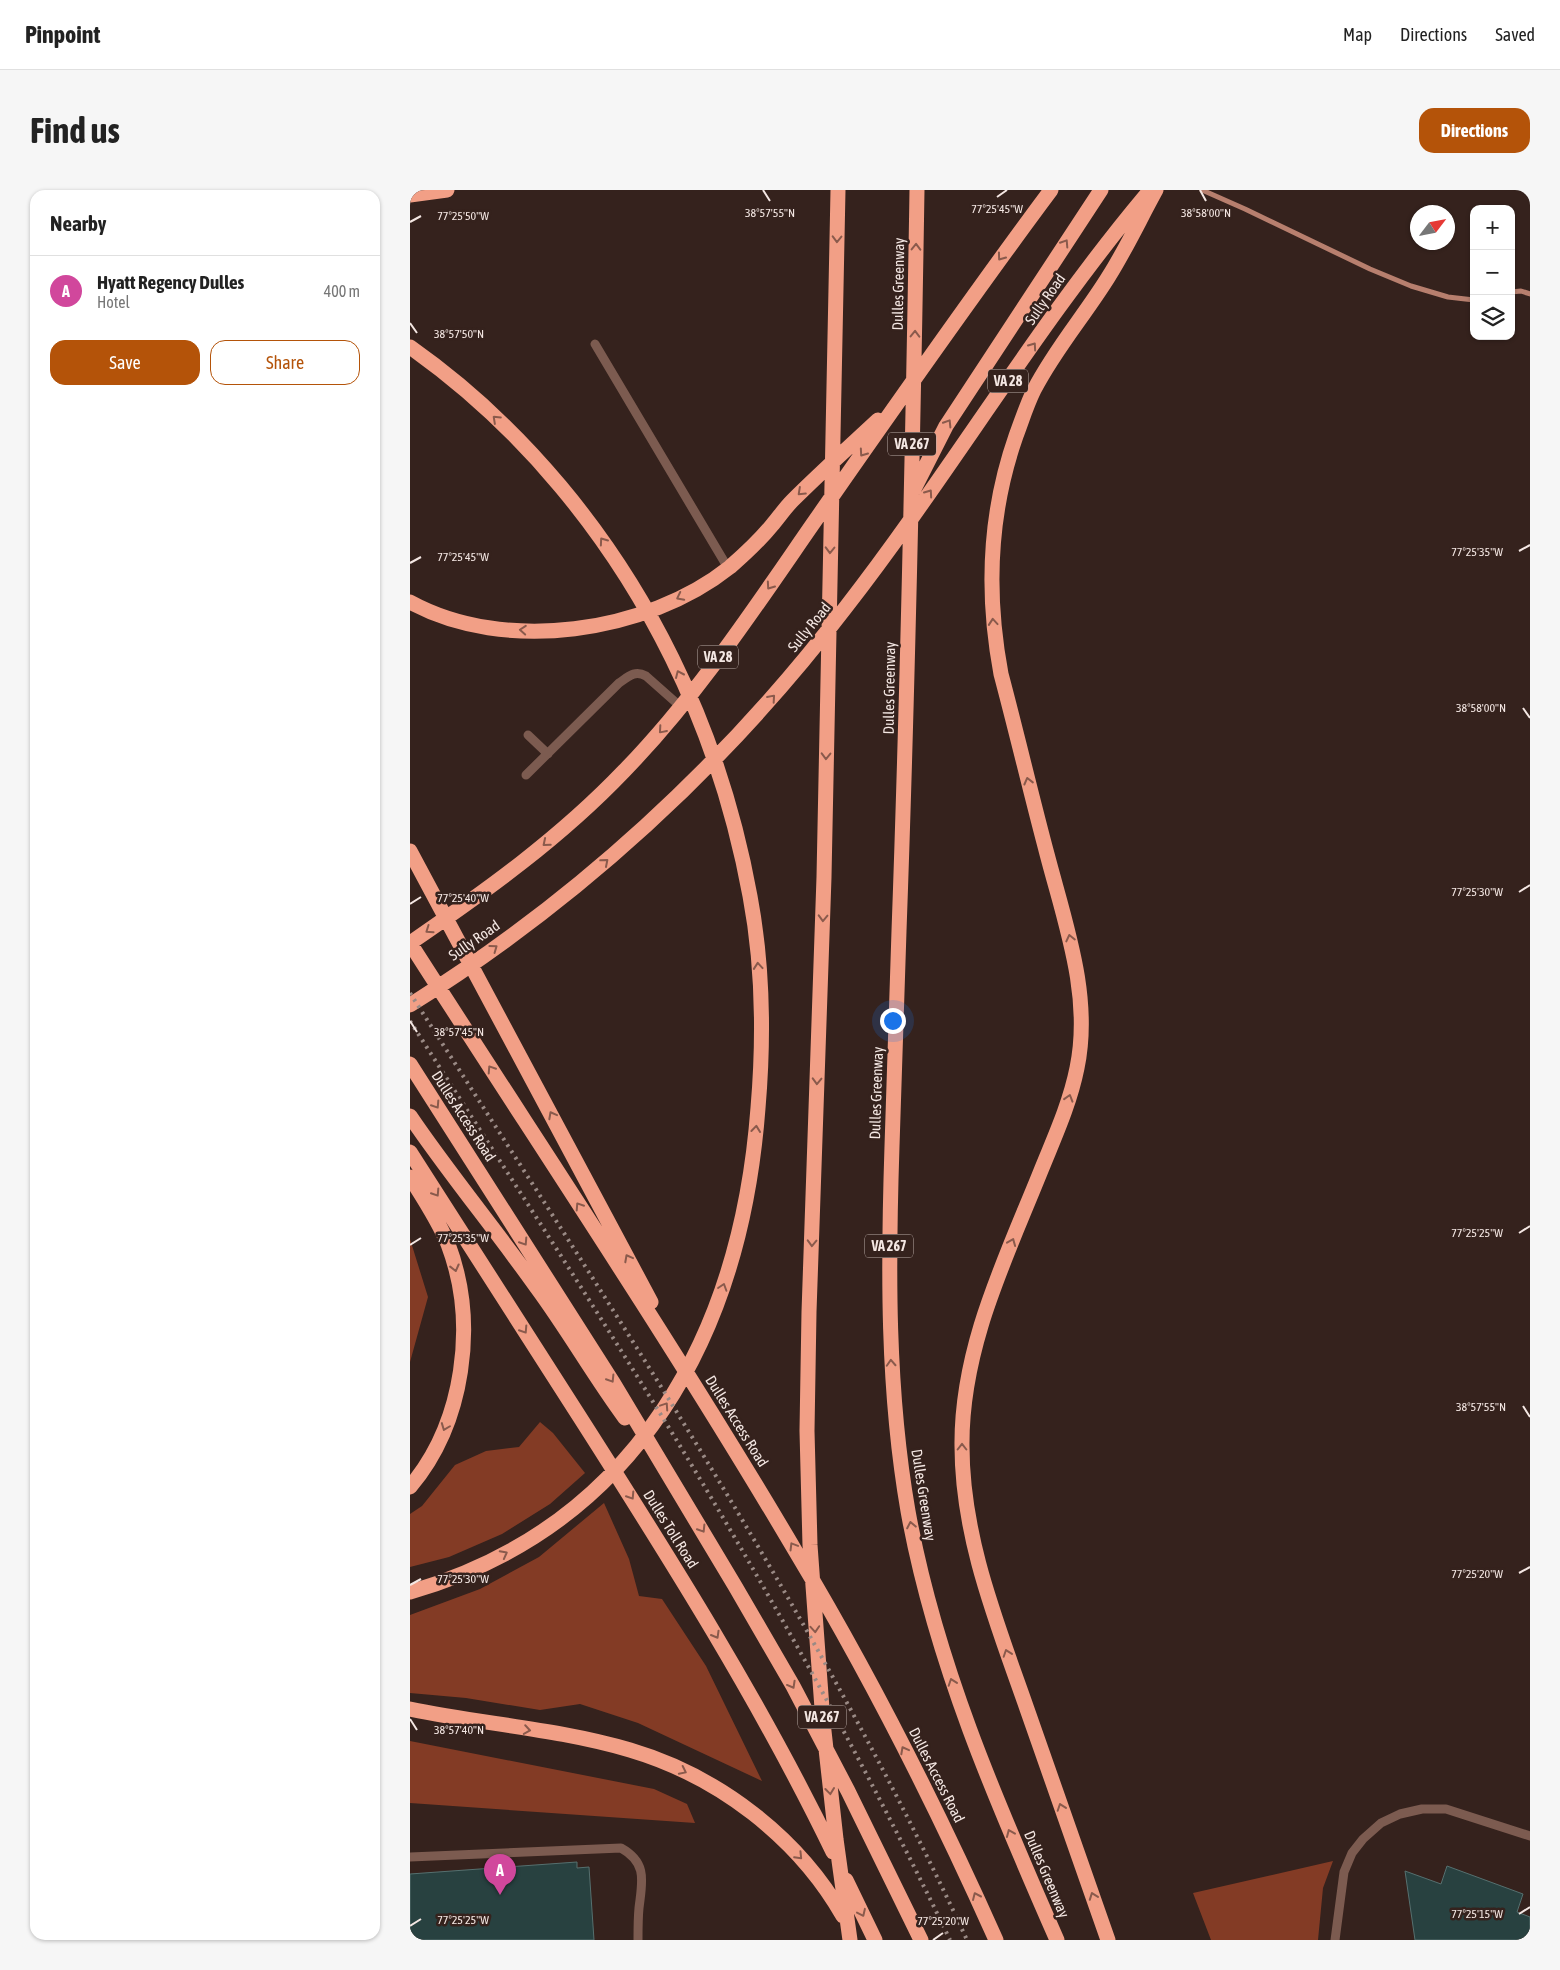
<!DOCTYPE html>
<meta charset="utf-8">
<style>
:root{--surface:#fff;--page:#f6f6f6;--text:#222;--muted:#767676;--line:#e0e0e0;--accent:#b45309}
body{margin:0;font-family:"Asap Condensed",sans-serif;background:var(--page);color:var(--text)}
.controls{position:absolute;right:15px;top:15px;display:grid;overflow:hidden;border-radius:10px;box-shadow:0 1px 4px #0004}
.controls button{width:45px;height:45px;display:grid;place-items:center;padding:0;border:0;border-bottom:1px solid var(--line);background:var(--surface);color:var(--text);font:25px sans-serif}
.compass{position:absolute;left:1000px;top:15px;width:45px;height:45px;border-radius:50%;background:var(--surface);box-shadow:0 1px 4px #0004;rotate:58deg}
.you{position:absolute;left:482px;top:830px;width:18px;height:18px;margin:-12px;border:4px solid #fff;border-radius:50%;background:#1a73e8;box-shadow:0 0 0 8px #1a73e833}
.badge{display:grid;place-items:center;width:32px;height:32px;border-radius:50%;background:var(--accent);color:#fff;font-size:16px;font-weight:700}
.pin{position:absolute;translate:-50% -41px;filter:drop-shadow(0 1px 2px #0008)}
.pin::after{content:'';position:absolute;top:26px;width:18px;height:15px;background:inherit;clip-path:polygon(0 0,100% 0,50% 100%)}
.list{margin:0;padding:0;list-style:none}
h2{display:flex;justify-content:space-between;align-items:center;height:65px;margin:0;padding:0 20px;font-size:21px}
h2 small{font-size:16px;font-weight:400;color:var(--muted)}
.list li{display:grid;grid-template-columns:32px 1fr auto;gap:15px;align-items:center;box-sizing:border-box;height:70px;padding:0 20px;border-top:1px solid var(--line)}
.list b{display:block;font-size:19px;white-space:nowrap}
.list p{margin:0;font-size:16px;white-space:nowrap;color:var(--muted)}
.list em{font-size:16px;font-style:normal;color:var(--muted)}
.actions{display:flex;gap:10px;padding:15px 20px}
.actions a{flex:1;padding:11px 0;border:1px solid var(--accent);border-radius:15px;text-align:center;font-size:18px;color:var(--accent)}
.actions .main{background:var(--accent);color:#fff}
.icon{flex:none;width:28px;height:28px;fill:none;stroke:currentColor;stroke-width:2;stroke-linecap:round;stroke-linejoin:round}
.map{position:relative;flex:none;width:1120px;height:1750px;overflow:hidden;border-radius:15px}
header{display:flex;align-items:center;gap:30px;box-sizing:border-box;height:70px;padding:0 25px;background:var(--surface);border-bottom:1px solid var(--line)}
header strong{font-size:24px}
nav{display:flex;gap:28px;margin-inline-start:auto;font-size:18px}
.intro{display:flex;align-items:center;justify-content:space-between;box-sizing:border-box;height:120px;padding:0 30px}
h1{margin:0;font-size:35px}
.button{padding:12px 22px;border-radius:15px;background:var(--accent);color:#fff;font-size:18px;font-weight:700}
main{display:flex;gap:30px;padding:0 30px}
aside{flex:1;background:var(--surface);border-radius:15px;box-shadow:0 1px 4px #0004}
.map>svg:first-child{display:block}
.forest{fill:#833b25}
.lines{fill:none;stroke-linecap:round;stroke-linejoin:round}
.stream{stroke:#b77f6e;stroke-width:5}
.building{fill:#284140;stroke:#56706f}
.service{stroke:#7c5b50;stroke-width:9}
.motorway{stroke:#f29f86;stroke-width:15}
.rail{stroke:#9a8a85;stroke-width:4;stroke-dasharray:2.5 5;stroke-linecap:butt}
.oneway{stroke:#8a5a4c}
.ticks{fill:none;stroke:#f4e7e3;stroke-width:2}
.labels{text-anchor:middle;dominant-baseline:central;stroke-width:5;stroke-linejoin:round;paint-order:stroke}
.shield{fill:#35221d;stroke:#bbaca8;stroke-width:1}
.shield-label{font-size:14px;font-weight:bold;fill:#f4e7e3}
.street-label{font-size:15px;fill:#f4e7e3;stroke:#35221d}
.ticks-label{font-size:12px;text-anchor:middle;fill:#f4e7e3;stroke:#35221d;stroke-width:5;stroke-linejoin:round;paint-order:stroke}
</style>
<header>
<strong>Pinpoint</strong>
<nav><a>Map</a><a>Directions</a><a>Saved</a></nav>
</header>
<div class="intro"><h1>Find us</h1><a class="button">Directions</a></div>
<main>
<aside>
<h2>Nearby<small></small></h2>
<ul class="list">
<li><span class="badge" style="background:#d1479c">A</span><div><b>Hyatt Regency Dulles</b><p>Hotel</p></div><em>400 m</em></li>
</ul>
<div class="actions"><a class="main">Save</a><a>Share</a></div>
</aside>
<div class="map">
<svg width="1120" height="1750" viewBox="0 0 1120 1750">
<rect width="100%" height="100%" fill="#35221d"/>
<path class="forest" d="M0,1049l18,58 -18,65z
M130,1232l13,11 32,40 -35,31 -48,30 -53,23 -39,10v-53l12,-8 33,-41 31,-14 33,-4z
M194,1313l25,56 10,37 23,3 44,67 56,115 -124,-58 -58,-19 -40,6 -74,-12 -56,-5v-78l70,-26 59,-32z
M0,1551l244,48 33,15 8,19 -285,-20z
M923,1671l-10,27 -5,52h-107l-18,-47z"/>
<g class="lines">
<path class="stream" d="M792,0l43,19 125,60 41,17 37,11 26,3
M1101,102l10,-1 9,3"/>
</g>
<path class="building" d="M167,1672v6l12,-1 5,73h-184v-66z
M1037,1676l76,28 -6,18 13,5v23h-115l-10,-69 36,13z"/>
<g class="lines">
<path class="service" d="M185,154l133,224
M118,545l20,19
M116,585l93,-92c10,-7 16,-13 27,-7l35,31
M0,1667l211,-9c27,15 21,34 18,60 -1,10 -1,21 -1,32
M925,1750l9,-68 8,-19 11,-14 18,-16 19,-9 22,-5h24l84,27"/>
<path class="motorway" d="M428,0l-14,687 -15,435 -2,119 3,114 13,177 13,117 14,101
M507,0c-4,247 -9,494 -18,741 -2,72 -5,143 -7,215 -4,122 -5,244 16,365 27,150 88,290 149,429
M0,5l37,-5
M0,157c112,79 202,189 262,311 37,75 63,156 78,238 13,69 14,141 8,212 -17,225 -120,418 -348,484
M504,299l32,-63 155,-236
M0,412c95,52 237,31 320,-35 15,-13 30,-27 43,-43 6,-7 12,-16 19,-23 28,-28 57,-54 86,-81
M0,661l241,451
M0,753c129,202 264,402 386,609 75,125 141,256 200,388
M0,753c76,-52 150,-105 214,-172 71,-73 128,-159 186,-243 79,-113 158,-227 241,-338
M0,815c168,-105 316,-241 436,-398 104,-134 191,-282 300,-412
M0,874l204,320 121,202 58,100 55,105 73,149
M0,926c40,59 86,114 127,172 31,42 57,88 88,130
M0,962c57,89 114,178 171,267 90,141 179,282 252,433
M0,987c14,22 28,43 38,67 30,79 16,179 -38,243
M0,1519c73,15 149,20 220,41 88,26 168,87 213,166
M436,1690l29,60
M698,1750c-27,-77 -54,-154 -81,-231 -30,-86 -65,-171 -65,-263 -1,-99 44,-188 80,-278 13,-32 28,-65 35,-100 15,-72 -12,-145 -30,-214 -16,-60 -30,-120 -46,-180 -15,-80 -12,-161 15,-238 6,-16 11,-32 18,-46 21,-41 51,-75 75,-114 17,-27 31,-57 47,-86"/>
<path class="rail" d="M0,803c197,309 403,614 557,947
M0,831c97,152 197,303 290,458 90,150 174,303 250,461"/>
</g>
<defs><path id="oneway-chevron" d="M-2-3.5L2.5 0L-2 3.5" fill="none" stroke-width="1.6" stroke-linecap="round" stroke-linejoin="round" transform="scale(1.25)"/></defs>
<g class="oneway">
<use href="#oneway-chevron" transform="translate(427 49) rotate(91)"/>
<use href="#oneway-chevron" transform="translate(655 53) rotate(-57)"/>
<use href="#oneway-chevron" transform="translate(506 57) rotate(-89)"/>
<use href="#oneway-chevron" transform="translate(591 67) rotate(126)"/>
<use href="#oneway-chevron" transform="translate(505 144) rotate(-89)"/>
<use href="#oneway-chevron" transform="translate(623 156) rotate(-55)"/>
<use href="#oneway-chevron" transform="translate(86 229) rotate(-137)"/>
<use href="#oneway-chevron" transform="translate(538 233) rotate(-58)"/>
<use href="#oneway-chevron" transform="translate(453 263) rotate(125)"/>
<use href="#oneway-chevron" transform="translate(391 302) rotate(137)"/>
<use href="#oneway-chevron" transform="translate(519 303) rotate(-55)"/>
<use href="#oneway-chevron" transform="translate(193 351) rotate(-125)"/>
<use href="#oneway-chevron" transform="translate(420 360) rotate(91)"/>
<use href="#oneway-chevron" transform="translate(360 396) rotate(125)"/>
<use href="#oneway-chevron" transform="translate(270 407) rotate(153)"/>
<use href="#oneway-chevron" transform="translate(583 432) rotate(-95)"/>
<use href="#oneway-chevron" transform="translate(113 440) rotate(-176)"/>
<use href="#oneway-chevron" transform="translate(269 484) rotate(-114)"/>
<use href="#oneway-chevron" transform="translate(362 508) rotate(-49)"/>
<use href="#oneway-chevron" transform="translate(252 540) rotate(131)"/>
<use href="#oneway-chevron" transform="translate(416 566) rotate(91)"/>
<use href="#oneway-chevron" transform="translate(618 591) rotate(-104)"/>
<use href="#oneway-chevron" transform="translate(136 653) rotate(140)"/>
<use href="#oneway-chevron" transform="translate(195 672) rotate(-41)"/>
<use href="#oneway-chevron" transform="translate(413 728) rotate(92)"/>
<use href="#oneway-chevron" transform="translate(19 740) rotate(145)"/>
<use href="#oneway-chevron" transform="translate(660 748) rotate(-103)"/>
<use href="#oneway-chevron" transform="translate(84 758) rotate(-36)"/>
<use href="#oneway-chevron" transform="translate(348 776) rotate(-95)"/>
<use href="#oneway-chevron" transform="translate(81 879) rotate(-123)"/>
<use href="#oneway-chevron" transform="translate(407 891) rotate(92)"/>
<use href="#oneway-chevron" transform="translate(659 908) rotate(-73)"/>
<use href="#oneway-chevron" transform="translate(26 915) rotate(57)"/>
<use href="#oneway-chevron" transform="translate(142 925) rotate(-118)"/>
<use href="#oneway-chevron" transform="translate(346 939) rotate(-84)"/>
<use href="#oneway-chevron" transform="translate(26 1003) rotate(57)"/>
<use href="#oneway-chevron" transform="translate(169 1016) rotate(-123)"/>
<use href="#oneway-chevron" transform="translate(114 1052) rotate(57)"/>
<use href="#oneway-chevron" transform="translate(602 1052) rotate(-68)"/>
<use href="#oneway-chevron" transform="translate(402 1053) rotate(92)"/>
<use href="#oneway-chevron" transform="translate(218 1068) rotate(-118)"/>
<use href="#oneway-chevron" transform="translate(45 1078) rotate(76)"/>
<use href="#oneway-chevron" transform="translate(313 1097) rotate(-72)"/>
<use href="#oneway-chevron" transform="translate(114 1140) rotate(57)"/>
<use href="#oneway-chevron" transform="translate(481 1173) rotate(-93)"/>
<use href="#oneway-chevron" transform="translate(201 1189) rotate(58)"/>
<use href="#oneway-chevron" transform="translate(255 1216) rotate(-56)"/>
<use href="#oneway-chevron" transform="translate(35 1237) rotate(111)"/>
<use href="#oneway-chevron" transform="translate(552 1257) rotate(-90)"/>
<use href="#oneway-chevron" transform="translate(221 1306) rotate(57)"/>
<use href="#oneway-chevron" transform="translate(501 1335) rotate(-101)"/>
<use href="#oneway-chevron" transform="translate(292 1339) rotate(58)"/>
<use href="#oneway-chevron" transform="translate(383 1356) rotate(-121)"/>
<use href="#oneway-chevron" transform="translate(94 1364) rotate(-28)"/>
<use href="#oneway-chevron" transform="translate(405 1439) rotate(86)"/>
<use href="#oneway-chevron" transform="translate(306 1445) rotate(60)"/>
<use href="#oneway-chevron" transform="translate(597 1463) rotate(-109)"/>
<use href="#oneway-chevron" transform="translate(542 1492) rotate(-109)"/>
<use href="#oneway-chevron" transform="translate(382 1495) rotate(61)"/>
<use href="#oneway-chevron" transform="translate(117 1540) rotate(9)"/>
<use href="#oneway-chevron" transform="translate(494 1560) rotate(-118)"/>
<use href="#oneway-chevron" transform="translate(273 1581) rotate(26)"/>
<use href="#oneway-chevron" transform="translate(420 1601) rotate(83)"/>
<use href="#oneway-chevron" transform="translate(651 1617) rotate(-109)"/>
<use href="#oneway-chevron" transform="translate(600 1643) rotate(-113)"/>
<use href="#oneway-chevron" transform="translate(389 1666) rotate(46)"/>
<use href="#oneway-chevron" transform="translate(566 1706) rotate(-114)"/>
<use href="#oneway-chevron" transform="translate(683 1706) rotate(-110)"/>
<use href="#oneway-chevron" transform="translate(452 1723) rotate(65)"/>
</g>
<path class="ticks" d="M353,0l7,11M790,0l6,11M587,7l10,-7M0,32l11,-6M0,133l7,10M1109,361l11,-6M0,373l11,-6M1113,518l7,10M1109,702l11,-7M0,714l11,-7M0,831l7,11M1109,1043l11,-7M0,1055l11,-7M1113,1216l7,11M1109,1383l11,-6M0,1395l11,-6M0,1529l7,11M1109,1724l11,-7M0,1736l11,-7M523,1750l10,-7"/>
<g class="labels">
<g class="shield">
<rect x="578" y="179.5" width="40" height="23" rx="4"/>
<rect x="478" y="242.5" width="48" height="23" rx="4"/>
<rect x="288" y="455.5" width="40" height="23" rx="4"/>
<rect x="455" y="1044.5" width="48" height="23" rx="4"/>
<rect x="388" y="1515.5" width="48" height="23" rx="4"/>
</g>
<g class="shield-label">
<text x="598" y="191">VA 28</text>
<text x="502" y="254">VA 267</text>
<text x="308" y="467">VA 28</text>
<text x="479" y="1056">VA 267</text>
<text x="412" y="1527">VA 267</text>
</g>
<g class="street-label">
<text transform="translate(488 94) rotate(-89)">Dulles Greenway</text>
<text transform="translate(635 109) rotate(-55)">Sully Road</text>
<text transform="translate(399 437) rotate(-51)">Sully Road</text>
<text transform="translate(479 498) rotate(-89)">Dulles Greenway</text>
<text transform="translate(64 750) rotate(-35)">Sully Road</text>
<text transform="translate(466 903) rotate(-88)">Dulles Greenway</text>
<text transform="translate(54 926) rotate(57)">Dulles Access Road</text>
<text transform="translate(327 1231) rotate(58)">Dulles Access Road</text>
<text transform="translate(514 1305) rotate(81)">Dulles Greenway</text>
<text transform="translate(261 1339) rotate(58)">Dulles Toll Road</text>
<text transform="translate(527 1585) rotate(63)">Dulles Access Road</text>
<text transform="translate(637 1684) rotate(67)">Dulles Greenway</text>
</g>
</g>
<g class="ticks-label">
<text x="587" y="23">77°25'45"W</text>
<text x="360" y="27">38°57'55"N</text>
<text x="796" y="27">38°58'00"N</text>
<text x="53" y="30">77°25'50"W</text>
<text x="49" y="148">38°57'50"N</text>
<text x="1067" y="366">77°25'35"W</text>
<text x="53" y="371">77°25'45"W</text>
<text x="1071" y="522">38°58'00"N</text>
<text x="1067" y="706">77°25'30"W</text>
<text x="53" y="712">77°25'40"W</text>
<text x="49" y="846">38°57'45"N</text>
<text x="1067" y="1047">77°25'25"W</text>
<text x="53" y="1052">77°25'35"W</text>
<text x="1071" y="1221">38°57'55"N</text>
<text x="1067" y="1388">77°25'20"W</text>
<text x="53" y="1393">77°25'30"W</text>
<text x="49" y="1544">38°57'40"N</text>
<text x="1067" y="1728">77°25'15"W</text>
<text x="53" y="1734">77°25'25"W</text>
<text x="533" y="1735">77°25'20"W</text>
</g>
</svg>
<div class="controls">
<button>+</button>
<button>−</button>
<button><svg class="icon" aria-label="layers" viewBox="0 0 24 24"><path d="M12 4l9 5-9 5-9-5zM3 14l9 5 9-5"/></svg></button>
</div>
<svg class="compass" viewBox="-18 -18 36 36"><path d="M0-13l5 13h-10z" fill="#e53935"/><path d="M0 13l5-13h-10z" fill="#767676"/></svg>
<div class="you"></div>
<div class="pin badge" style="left:90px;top:1705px;background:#d1479c">A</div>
</div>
</main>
